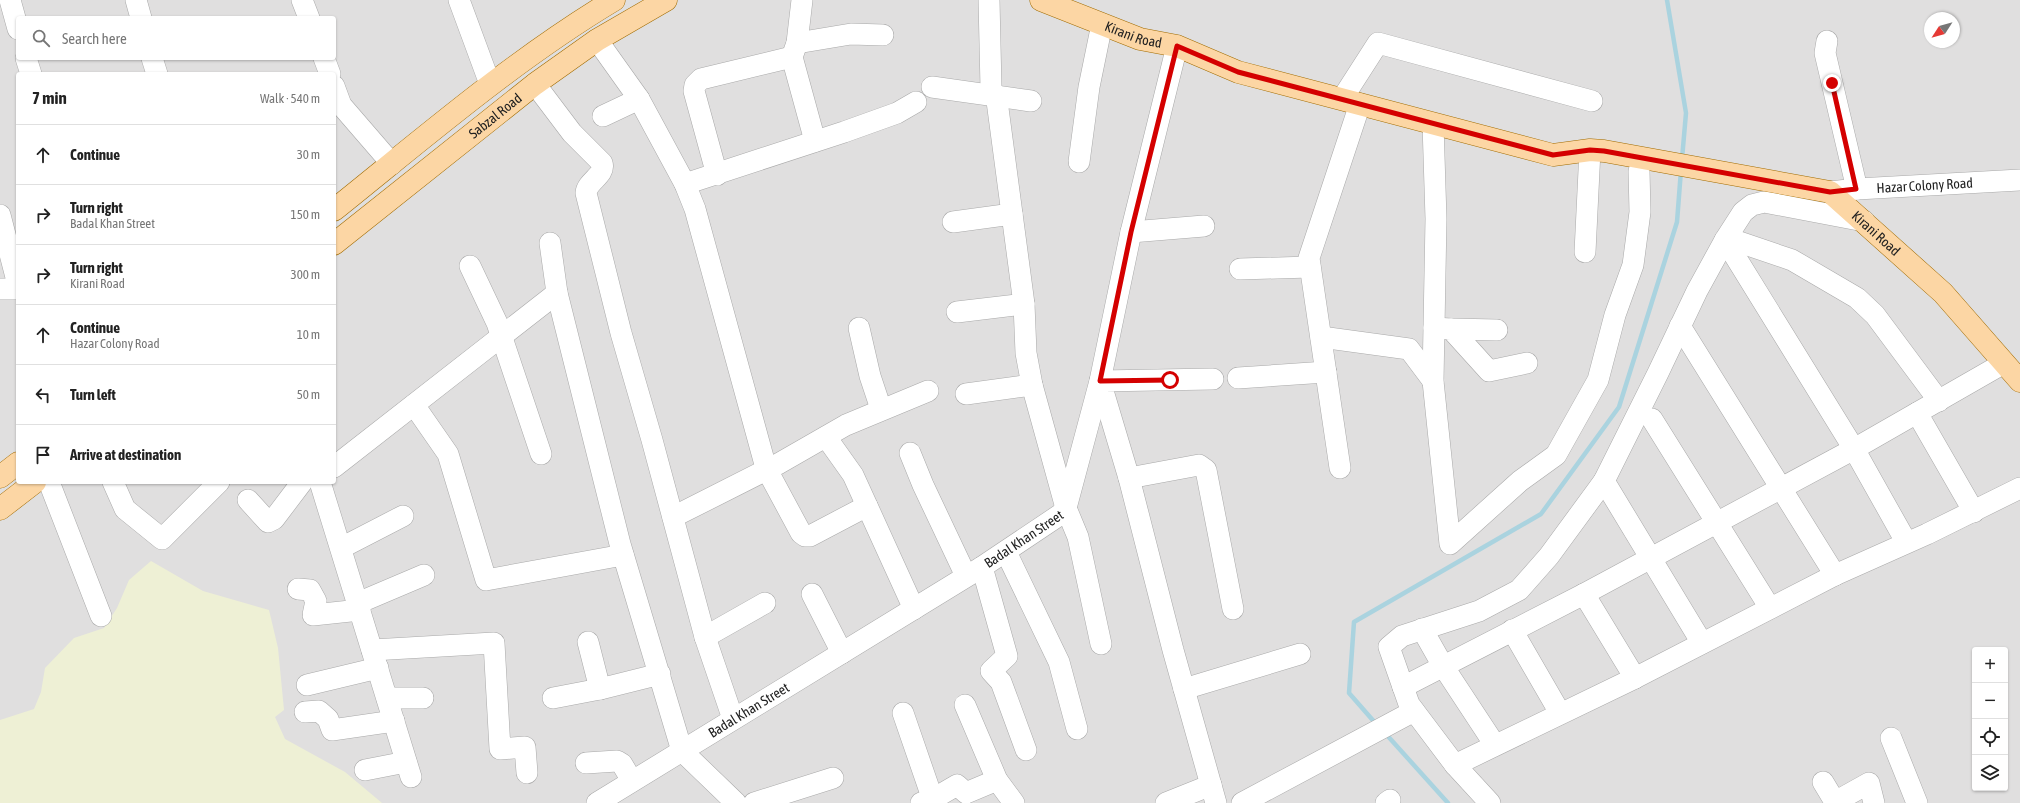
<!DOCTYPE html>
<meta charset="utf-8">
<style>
:root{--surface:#fff;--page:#f6f6f6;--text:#222;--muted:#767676;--line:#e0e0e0}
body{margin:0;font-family:"Asap Condensed",sans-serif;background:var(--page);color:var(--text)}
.controls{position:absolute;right:12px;bottom:12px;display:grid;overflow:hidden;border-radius:4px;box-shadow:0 1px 3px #0004}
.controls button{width:36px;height:36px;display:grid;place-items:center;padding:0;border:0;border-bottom:1px solid var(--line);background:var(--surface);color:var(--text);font:20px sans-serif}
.compass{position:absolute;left:1924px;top:12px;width:36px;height:36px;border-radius:50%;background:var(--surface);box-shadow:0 1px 3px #0004;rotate:234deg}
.stop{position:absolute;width:12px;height:12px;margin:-9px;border:3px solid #d40000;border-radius:50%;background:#fff}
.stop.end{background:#d40000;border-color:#fff;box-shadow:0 1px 4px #0008}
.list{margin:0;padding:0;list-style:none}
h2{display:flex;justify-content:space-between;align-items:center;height:52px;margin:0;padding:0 16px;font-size:17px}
h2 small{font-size:13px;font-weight:400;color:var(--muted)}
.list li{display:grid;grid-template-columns:26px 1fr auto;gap:12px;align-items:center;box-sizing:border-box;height:60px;padding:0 16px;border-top:1px solid var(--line)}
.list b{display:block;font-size:15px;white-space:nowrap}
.list p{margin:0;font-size:13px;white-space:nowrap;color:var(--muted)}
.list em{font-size:13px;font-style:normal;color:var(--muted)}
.icon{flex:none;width:22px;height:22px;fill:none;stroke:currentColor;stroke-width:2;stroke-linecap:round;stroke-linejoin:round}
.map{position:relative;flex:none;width:2020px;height:803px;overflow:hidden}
.search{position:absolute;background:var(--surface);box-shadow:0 1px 3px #0004;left:16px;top:16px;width:320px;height:44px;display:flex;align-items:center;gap:10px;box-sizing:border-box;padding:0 14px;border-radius:4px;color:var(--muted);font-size:15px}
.panel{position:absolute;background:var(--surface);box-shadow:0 1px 3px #0004;left:16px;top:72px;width:320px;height:412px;border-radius:4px}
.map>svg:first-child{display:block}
.residential{fill:#e0dfdf;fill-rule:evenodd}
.farmland{fill:#eef0d5}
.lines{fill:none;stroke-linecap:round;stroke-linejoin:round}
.stream{stroke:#aad3df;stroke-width:4.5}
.minor-casing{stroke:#a9a9a9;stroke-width:22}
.major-casing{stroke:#a06b00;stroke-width:23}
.minor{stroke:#fff;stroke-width:21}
.major{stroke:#fcd6a4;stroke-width:22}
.route{stroke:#d40000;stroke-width:5}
.labels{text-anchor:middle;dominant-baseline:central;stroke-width:3;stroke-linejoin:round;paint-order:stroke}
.street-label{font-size:14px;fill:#222;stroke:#fff}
</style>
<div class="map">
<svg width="2020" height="803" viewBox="0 0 2020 803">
<rect width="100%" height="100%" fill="#f2efe9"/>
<path class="residential" d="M0,0h2020v803h-2020zM18,18h316v40h-316zM1930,18h24v24h-24zM18,74h316v408h-316zM1975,650h30v138h-30z"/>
<path class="farmland" d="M151,561l52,30 66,19 9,38 6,62 -9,7 10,22 60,33 37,31h-382v-83l34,-11 7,-17 4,-24 29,-30 30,-10 13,-20 12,-28z"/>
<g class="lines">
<path class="stream" d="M1667,0l19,113 -4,46
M1377,725l-28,-32 5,-71 187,-108 78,-107 58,-185 4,-52
M1385,733l63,70"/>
<g class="minor-casing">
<g id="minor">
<path d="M10,0l8,29"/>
<path d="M136,0l5,18"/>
<path d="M302,0l7,18"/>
<path d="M459,0l31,84"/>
<path d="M802,0l-5,43 -5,14 23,84"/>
<path d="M989,0l2,88 6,13 27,203 2,49 6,32 34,123 12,29 23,107"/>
<path d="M597,40l42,59 46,85 10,25 71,259 35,65 4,3h5l57,-30"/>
<path d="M1827,41l-2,12 32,136"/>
<path d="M797,43l54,-9 32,1"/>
<path d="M26,58l5,16"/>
<path d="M152,58l5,16"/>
<path d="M324,58l6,16"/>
<path d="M535,84l37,49 30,30c4,12 -15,18 -16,30l35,140 31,107 53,197 28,82"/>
<path d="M334,86l7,19 51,59"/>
<path d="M932,87l99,14"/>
<path d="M1342,99l36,-56 214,58"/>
<path d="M603,116l36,-17"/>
<path d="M1433,124l3,95 -3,162 17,163 70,-63 36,-26 42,-75 17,-65 18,-50 7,-53 -1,-41"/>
<path d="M1079,162l10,-75 13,-63"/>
<path d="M717,175l-23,-84 1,-6 6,-6 91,-22"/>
<path d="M685,184l159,-52 53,-19 19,-11"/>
<path id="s1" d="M1830,192l27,-3 163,-9"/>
<path d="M0,215l18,70"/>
<path d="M953,222l59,-8"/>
<path d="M1131,232l73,-6"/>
<path d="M1725,240l129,209 50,89"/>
<path d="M1736,241l56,19 65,38 18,17 64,86"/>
<path d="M550,243l7,50 63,251 62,207 54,52"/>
<path d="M1585,252l5,-102"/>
<path d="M470,266l27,57 44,131"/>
<path d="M1240,269l70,-2"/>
<path d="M0,289h18"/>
<path d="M957,312l67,-8"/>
<path d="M1680,326l155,249"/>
<path d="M859,328l11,48 11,33"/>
<path d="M1434,328l17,1 38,42 38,-8"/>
<path d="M1451,329l46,1"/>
<path d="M1321,337l88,12 24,32"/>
<path d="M1238,378l88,-6"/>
<path d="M1213,379l-113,2 29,97 44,172 43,153"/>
<path d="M966,394l66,-9"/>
<path d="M414,405l34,49 38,126 137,-25"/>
<path d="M1917,413l57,99"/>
<path d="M1652,419l118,189"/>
<path d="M826,437l27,38 61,134"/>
<path d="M910,453l13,32 43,91"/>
<path d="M334,467l223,-174"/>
<path d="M1340,468l-31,-210 51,-154"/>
<path d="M1129,478l70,-13 7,5 27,139"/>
<path d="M1604,481l98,162"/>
<path d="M49,482l52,134"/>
<path d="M113,482l12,27 37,30 57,-57"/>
<path d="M320,482l91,295"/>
<path d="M248,500l20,22 6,-3 28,-37"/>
<path d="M673,517l105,-53 68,-39 82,-34"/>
<path d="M341,548l62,-32"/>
<path d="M1006,552l53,110 18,67"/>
<path d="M982,567l25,89 -16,15 10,11 25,68"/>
<path d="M298,589l12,1 6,11 -3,14 47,-5"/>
<path d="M812,594l30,59"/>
<path d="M1584,594l51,84"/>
<path d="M358,603l66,-28"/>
<path d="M1422,629l21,37 52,79"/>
<path d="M1512,630l48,83"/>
<path d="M705,637l60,-34"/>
<path d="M588,642l12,47 60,-15"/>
<path d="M372,650l122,-7 6,106 25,-2 2,26"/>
<path d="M307,685l71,-17"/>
<path d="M1403,687l181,-93 270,-145 150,-86"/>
<path d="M1184,689l116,-35"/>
<path d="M387,698h36"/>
<path d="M553,698l47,-9"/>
<path d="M965,705l32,75 17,23"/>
<path d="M305,712l14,-1 9,8 4,11 62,-9"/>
<path d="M903,713l31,90"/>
<path d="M1891,738l26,65"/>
<path d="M586,763l31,-2 5,3 10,17"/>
<path d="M1455,765l180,-87 200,-103 92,-41 93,-46"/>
<path d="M365,770l41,-8"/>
<path d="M1823,782l12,20 34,-19 5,20"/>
<path id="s2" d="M597,803l385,-236 79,-53 5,-6 34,-127 31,-149 46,-186"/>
<path d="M754,803l79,-25"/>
<path d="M921,803l12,-4 24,-14 9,8 31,-13"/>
<path d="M1166,803l45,-18"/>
<path d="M1242,803l172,-92"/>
<path d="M1386,803l4,-3"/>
<path d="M1490,803l-35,-38 -46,-61 -20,-57 13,-11 77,-25 40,-21 30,-34 55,-75 54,-108 39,-82 28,-51 18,-28 9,-7 12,-3 100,19"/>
</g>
</g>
<g class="major-casing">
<g id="major">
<path id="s3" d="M1041,0l99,39 37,7 61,26 315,83 37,-5 14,1 226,41 113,101 77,88"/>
<path d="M334,210c91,-73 180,-150 280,-210"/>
<path id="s4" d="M334,244l201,-160 62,-44 69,-40"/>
<path d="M0,477l18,-14"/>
<path d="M0,509l35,-27"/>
</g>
</g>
<use href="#minor" class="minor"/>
<use href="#major" class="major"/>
</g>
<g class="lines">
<path class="route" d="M1170,380l-70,1 31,-149 46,-186 61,26 315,83 37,-5 14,1 226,41 26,-3 -24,-106"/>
</g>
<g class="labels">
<g class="street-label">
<text stroke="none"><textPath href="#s3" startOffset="99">Kirani Road</textPath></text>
<text stroke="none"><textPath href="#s4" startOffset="206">Sabzal Road</textPath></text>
<text stroke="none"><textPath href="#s1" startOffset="95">Hazar Colony Road</textPath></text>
<text stroke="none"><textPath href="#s3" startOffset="879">Kirani Road</textPath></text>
<text stroke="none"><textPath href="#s2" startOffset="502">Badal Khan Street</textPath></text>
<text stroke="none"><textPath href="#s2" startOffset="178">Badal Khan Street</textPath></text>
</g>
</g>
</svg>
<div class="controls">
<button>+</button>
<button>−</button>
<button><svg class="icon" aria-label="locate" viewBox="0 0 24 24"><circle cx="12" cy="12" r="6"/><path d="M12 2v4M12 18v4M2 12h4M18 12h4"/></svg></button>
<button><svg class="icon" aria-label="layers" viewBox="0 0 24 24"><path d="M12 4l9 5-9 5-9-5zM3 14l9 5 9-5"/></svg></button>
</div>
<svg class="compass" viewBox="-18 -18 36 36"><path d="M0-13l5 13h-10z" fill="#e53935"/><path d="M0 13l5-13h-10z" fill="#767676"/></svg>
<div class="stop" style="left:1170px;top:380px"></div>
<div class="stop end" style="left:1832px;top:83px"></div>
<div class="search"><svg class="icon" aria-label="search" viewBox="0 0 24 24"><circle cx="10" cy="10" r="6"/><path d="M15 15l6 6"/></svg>Search here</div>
<section class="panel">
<h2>7 min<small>Walk · 540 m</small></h2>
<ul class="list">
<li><svg class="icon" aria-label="ahead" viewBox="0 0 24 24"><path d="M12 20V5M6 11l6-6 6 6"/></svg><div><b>Continue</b></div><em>30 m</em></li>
<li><svg class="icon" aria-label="right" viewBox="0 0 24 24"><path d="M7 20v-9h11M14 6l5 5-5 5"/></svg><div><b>Turn right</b><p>Badal Khan Street</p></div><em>150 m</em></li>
<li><svg class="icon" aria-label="right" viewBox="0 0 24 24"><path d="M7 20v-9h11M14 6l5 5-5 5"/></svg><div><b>Turn right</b><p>Kirani Road</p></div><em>300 m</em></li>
<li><svg class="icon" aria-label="ahead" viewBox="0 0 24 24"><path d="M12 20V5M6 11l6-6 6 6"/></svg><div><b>Continue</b><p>Hazar Colony Road</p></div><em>10 m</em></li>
<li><svg class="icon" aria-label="left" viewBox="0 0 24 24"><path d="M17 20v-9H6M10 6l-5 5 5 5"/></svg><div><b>Turn left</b></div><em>50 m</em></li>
<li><svg class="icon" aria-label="arrive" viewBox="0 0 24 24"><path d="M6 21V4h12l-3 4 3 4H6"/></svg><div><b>Arrive at destination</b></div></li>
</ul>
</section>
</div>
